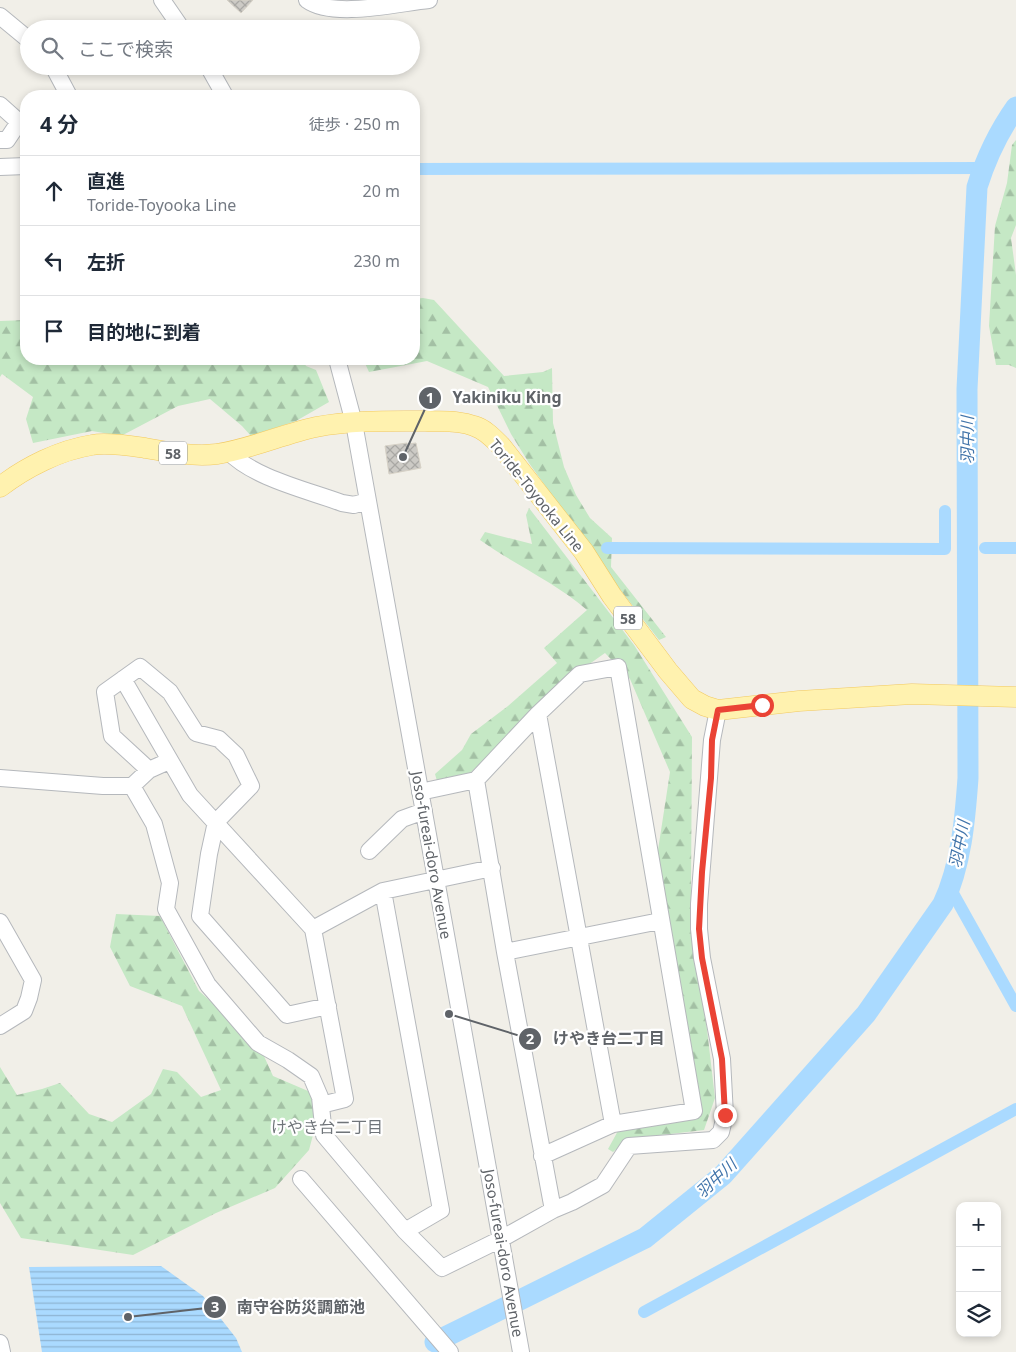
<!DOCTYPE html>
<html lang="ja">
<meta charset="utf-8">
<style>
:root{--surface:#fff;--page:#f2f2f3;--text:#1f2937;--muted:#747a83;--line:#e0e1e3}
body{margin:0;font-family:"Noto Sans","Noto Sans JP",sans-serif;background:var(--page);color:var(--text)}
.controls{position:absolute;right:15px;bottom:15px;display:grid;overflow:hidden;border-radius:10px;box-shadow:0 2px 8px #0003}
.controls button{width:45px;height:45px;display:grid;place-items:center;padding:0;border:0;border-bottom:1px solid var(--line);background:var(--surface);color:var(--text);font:25px sans-serif}
.stop{position:absolute;width:15px;height:15px;margin:-11px;border:4px solid #ea4335;border-radius:50%;background:#fff}
.stop.end{background:#ea4335;border-color:#fff;box-shadow:0 1px 5px #0008}
.list{margin:0;padding:0;list-style:none}
h2{display:flex;justify-content:space-between;align-items:center;height:65px;margin:0;padding:0 20px;font-size:21px}
h2 small{font-size:16px;font-weight:400;color:var(--muted)}
.list li{display:grid;grid-template-columns:32px 1fr auto;gap:15px;align-items:center;box-sizing:border-box;height:70px;padding:0 20px;border-top:1px solid var(--line)}
.list b{display:block;font-size:19px;white-space:nowrap}
.list p{margin:0;font-size:16px;white-space:nowrap;color:var(--muted)}
.list em{font-size:16px;font-style:normal;color:var(--muted)}
.icon{flex:none;width:28px;height:28px;fill:none;stroke:currentColor;stroke-width:2;stroke-linecap:round;stroke-linejoin:round}
.map{position:relative;flex:none;width:1016px;height:1352px;overflow:hidden}
.search{position:absolute;background:var(--surface);box-shadow:0 2px 8px #0003;left:20px;top:20px;width:400px;height:55px;display:flex;align-items:center;gap:12px;box-sizing:border-box;padding:0 18px;border-radius:28px;color:var(--muted);font-size:19px}
.panel{position:absolute;background:var(--surface);box-shadow:0 2px 8px #0003;left:20px;top:90px;width:400px;height:275px;border-radius:20px}
.map>svg:first-child{display:block}
.forest{fill:url(#forest-firs)}
.water{fill:url(#water-rules)}
.lines{fill:none;stroke-linecap:round;stroke-linejoin:round}
.canal{stroke:#aadaff;stroke-width:12}
.river{stroke:#aadaff;stroke-width:21}
.building{fill:url(#building-cross-hatch);stroke:#d6d1c6}
.minor-casing{stroke:#b5b8bc;stroke-width:18}
.major-casing{stroke:#f2c960;stroke-width:21}
.minor{stroke:#fff;stroke-width:16}
.major{stroke:#fff2af;stroke-width:20}
.route{stroke:#ea4335;stroke-width:6}
.labels{text-anchor:middle;dominant-baseline:central;stroke-width:4.5;stroke-linejoin:round;paint-order:stroke}
.shield{fill:#fff;stroke:#8f9295;stroke-width:1}
.shield-label{font-size:14px;font-weight:bold;fill:#5f6368}
.street-label{font-size:15px;fill:#5f6368;stroke:#fff}
.water-label{font-size:16px;font-style:italic;fill:#4174aa;stroke:#fff}
.neighbourhood-label{font-size:16px;fill:#70757a;stroke:#fff}
.leader{fill:none;stroke:#5f6368;stroke-width:2}
.callout-dot{fill:#5f6368;stroke:#fff;stroke-width:2}
.mark-label{font-size:15px;text-anchor:middle;font-weight:bold;fill:#fff}
.callout-label{font-size:16px;text-anchor:middle;font-weight:bold;fill:#5f6368;stroke:#fff;stroke-width:4.5;stroke-linejoin:round;paint-order:stroke}
</style>
<div class="map">
<svg width="1016" height="1352" viewBox="0 0 1016 1352">
<defs>
<pattern id="forest-firs" width="22" height="20" patternUnits="userSpaceOnUse" patternTransform="scale(1.25)"><rect width="22" height="20" fill="#c5e8c5"/><path d="M5 1l3.5 6h-7zM16 11l3.5 6h-7z" fill="#a3c0a4"/></pattern>
<pattern id="water-rules" width="6" height="5" patternUnits="userSpaceOnUse" patternTransform="scale(1.25)"><rect width="6" height="5" fill="#aadaff"/><path d="M0 2.5h6" fill="none" stroke="#8eb4d2"/></pattern>
<pattern id="building-cross-hatch" width="8" height="8" patternUnits="userSpaceOnUse" patternTransform="scale(1.25)"><rect width="8" height="8" fill="#cccac5"/><path d="M0 0l8 8M0 8l8-8" fill="none" stroke="#a9a8a4"/></pattern>
</defs>
<rect width="100%" height="100%" fill="#f1efe8"/>
<path class="forest" d="M1016,140v85l-5,13 5,37v93l-7,-3h-13l-7,-39 6,-100 12,-43 5,-38z
M423,298l11,2 70,76 39,-4 9,-4 1,55 11,44 12,28 14,23 22,20 -1,29 55,70 -7,3 -57,-74 -73,-103 -18,-29 -23,-47 -61,-26 -58,11 -6,-13h51v-60z
M26,320v39h276l4,7 10,4 13,32 -33,19 -45,15 -9,-10 -32,-27 -32,7 -57,30 -29,-5 -59,12 -7,-24 7,-22 -31,-23 -2,3v-56z
M529,508l105,137 58,92 -1,155 24,206 -11,32 -76,9 -15,13 -5,-3 11,-20 78,-14 -41,-252 14,-91 -40,-93 -25,-26 -37,26 -100,96 -31,6 -2,-7 27,-24 9,-16 37,-28 49,-43 -13,-15 43,-38c-32,-28 -72,-45 -107,-70l5,-8 47,12 -6,-29z
M116,914l44,2 39,75 59,52 15,33 35,15 13,14 -12,45 -34,38 -59,25 -83,42 -112,-17 -21,-35v-136l17,28 25,-6 18,-6 29,31 23,8 39,-28 12,-25 14,3 24,25 20,-7 -39,-84 -52,-20 -20,-39z"/>
<path class="water" d="M161,1266l42,30 33,42 6,14h-200l-13,-85z"/>
<g class="lines">
<path class="canal" d="M414,169l569,-1
M963,511l5,1
M607,548l338,1v-38
M985,548h31
M967,549h1
M950,888l66,118
M644,1312l372,-203"/>
<path class="river" d="M435,1342l210,-104 78,-63 143,-161 77,-110c18,-39 22,-83 25,-126l-1,-389 10,-202c9,-29 22,-56 39,-80"/>
</g>
<path class="building" d="M227,0h26l-12,13z
M407,443v1l9,-1 5,25 -32,6 -4,-28z"/>
<g class="lines">
<g class="minor-casing">
<path id="minor" d="M162,0l20,29
M307,0c26,19 91,3 122,0
M0,16l29,24
M53,66l16,30
M208,66l17,30
M0,105l19,17 -12,18h-7
M0,167l26,-1
M337,359l17,64 167,929
M228,451c25,27 79,39 114,52l12,2 13,-4
M123,679l67,116 123,134 32,170 -24,6
M538,714l75,410
M169,761l-20,9 -17,16 22,38 16,59 -4,26 42,76 50,58 30,17 23,16 9,21 4,38 81,96 37,37 59,-29 52,-29 19,-8 31,-17 26,-39 84,-6 8,-8 4,-17 -3,-56 -20,-101 -3,-29v-25l13,-164 6,-30
M149,770l-37,-34 -7,-44 35,-25 30,25 26,41 23,6 17,16 15,31 -35,36 -7,32 -9,62 87,99 41,-9
M0,778l103,8h29
M476,780l29,172 48,258
M420,792l56,-12 62,-66 42,-40 38,-7 76,444 -81,13 -71,32
M369,851l33,-32 22,-8
M383,891l58,319 -36,21
M0,922l33,58 -4,18 -5,13 -24,15
M313,929l70,-38 109,-23
M505,952l155,-31
M301,1179l149,173
M0,1343l2,9"/>
</g>
<g class="major-casing">
<path id="major" d="M0,487c26,-20 60,-37 92,-42 15,-3 39,1 53,3 23,4 49,9 72,6 34,-5 66,-20 99,-27 36,-7 73,-6 110,-6 16,1 33,-1 48,5 11,3 20,13 27,20l83,106 28,44 56,75 24,28 13,7 13,4 81,-9 113,-7 104,3"/>
</g>
<use href="#minor" class="minor"/>
<use href="#major" class="major"/>
</g>
<g class="lines">
<path class="route" d="M725,1115l-3,-56 -20,-101 -3,-29 3,-57 9,-94 1,-38 6,-30 44,-5"/>
</g>
<g class="labels">
<g class="shield">
<rect x="159" y="441.5" width="28" height="23" rx="4"/>
<rect x="614" y="606.5" width="28" height="23" rx="4"/>
</g>
<g class="shield-label">
<text x="173" y="453">58</text>
<text x="628" y="618">58</text>
</g>
<g class="street-label">
<text transform="translate(537 495) rotate(51)">Toride-Toyooka Line</text>
<text transform="translate(432 855) rotate(80)">Joso-fureai-doro Avenue</text>
<text transform="translate(504 1253) rotate(80)">Joso-fureai-doro Avenue</text>
</g>
<g class="water-label">
<text transform="translate(967 440) rotate(-90)">羽中川</text>
<text transform="translate(959 844) rotate(-79)">羽中川</text>
<text transform="translate(716 1178) rotate(-43)">羽中川</text>
</g>
<g class="neighbourhood-label">
<text x="327" y="1127">けやき台二丁目</text>
</g>
</g>
<path class="leader" d="M403 457L430 398M449 1014L530 1039M128 1317L215 1307"/>
<g class="callout-dot">
<circle cx="403" cy="457" r="5"/>
<circle cx="449" cy="1014" r="5"/>
<circle cx="128" cy="1317" r="5"/>
<circle cx="430" cy="398" r="12"/>
<circle cx="530" cy="1039" r="12"/>
<circle cx="215" cy="1307" r="12"/>
</g>
<g class="mark-label">
<text x="430" y="403">1</text>
<text x="530" y="1044">2</text>
<text x="215" y="1312">3</text>
</g>
<g class="callout-label">
<text x="507" y="403">Yakiniku King</text>
<text x="609" y="1044">けやき台二丁目</text>
<text x="301" y="1313">南守谷防災調節池</text>
</g>
</svg>
<div class="controls">
<button>+</button>
<button>−</button>
<button><svg class="icon" aria-label="layers" viewBox="0 0 24 24"><path d="M12 4l9 5-9 5-9-5zM3 14l9 5 9-5"/></svg></button>
</div>
<div class="stop" style="left:762px;top:705px"></div>
<div class="stop end" style="left:725px;top:1115px"></div>
<div class="search"><svg class="icon" aria-label="search" viewBox="0 0 24 24"><circle cx="10" cy="10" r="6"/><path d="M15 15l6 6"/></svg>ここで検索</div>
<section class="panel">
<h2>4 分<small>徒歩 · 250 m</small></h2>
<ul class="list">
<li><svg class="icon" aria-label="ahead" viewBox="0 0 24 24"><path d="M12 20V5M6 11l6-6 6 6"/></svg><div><b>直進</b><p>Toride-Toyooka Line</p></div><em>20 m</em></li>
<li><svg class="icon" aria-label="left" viewBox="0 0 24 24"><path d="M17 20v-9H6M10 6l-5 5 5 5"/></svg><div><b>左折</b></div><em>230 m</em></li>
<li><svg class="icon" aria-label="arrive" viewBox="0 0 24 24"><path d="M6 21V4h12l-3 4 3 4H6"/></svg><div><b>目的地に到着</b></div></li>
</ul>
</section>
</div>
